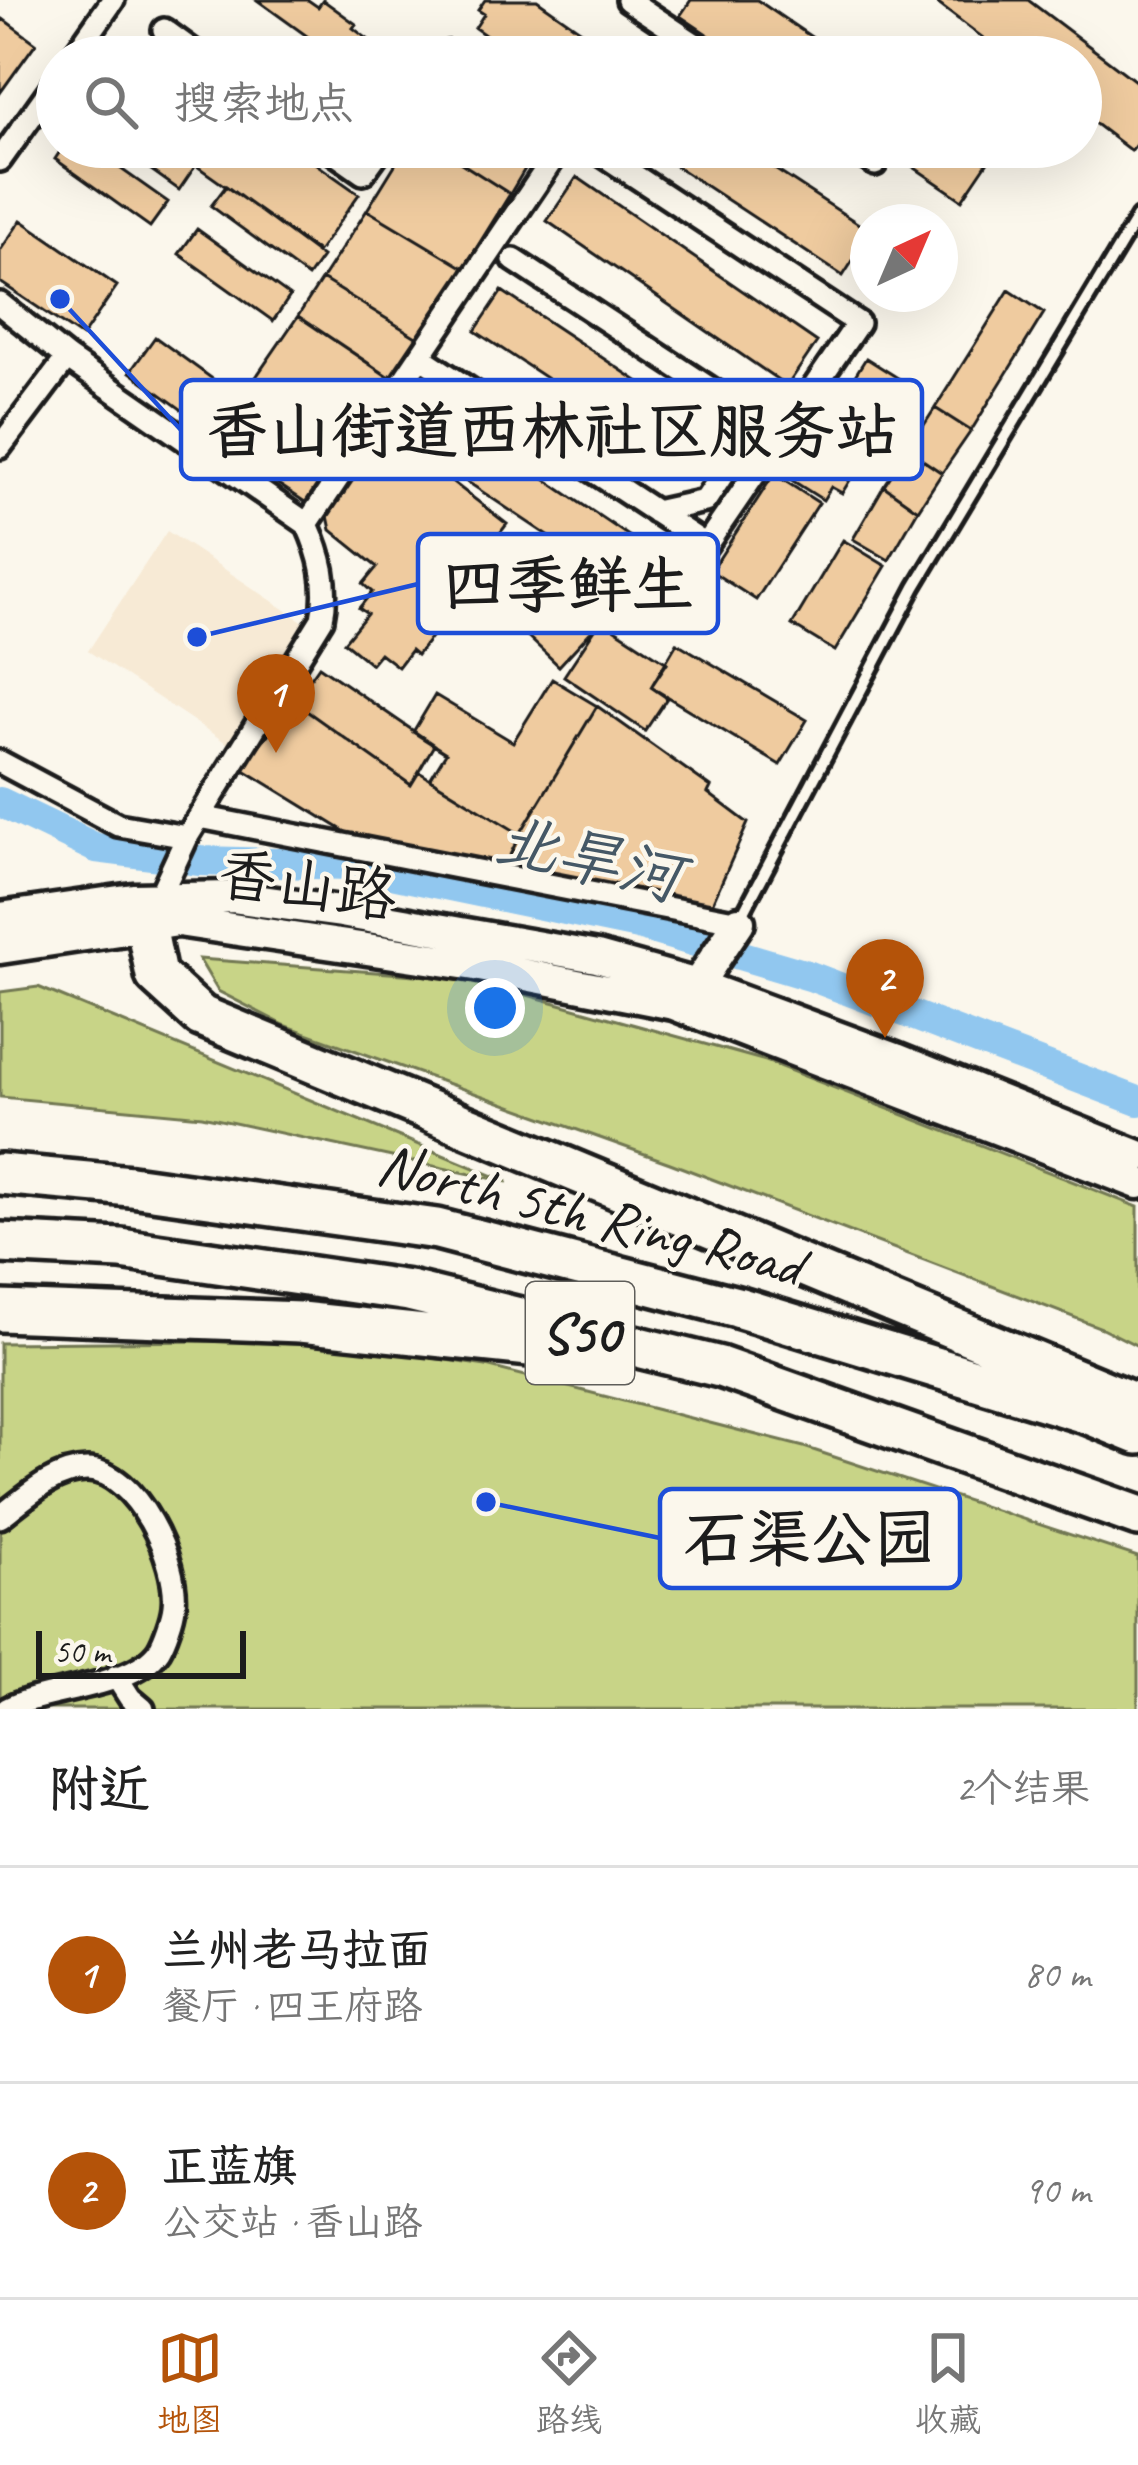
<!DOCTYPE html>
<html lang="zh">
<meta charset="utf-8">
<style>
:root{--surface:#fff;--page:#f6f6f6;--text:#222;--muted:#767676;--line:#e0e0e0;--accent:#b45309}
body{margin:0;font-family:Caveat,"LXGW WenKai TC",sans-serif;background:var(--page);color:var(--text)}
.compass{position:absolute;left:850px;top:204px;width:108px;height:108px;border-radius:50%;background:var(--surface);box-shadow:0 12px 48px #0002;rotate:44deg}
.scale{position:absolute;left:36px;bottom:30px;width:210px;box-sizing:border-box;padding-left:12px;border:6px solid #1c1c1c;border-top:0;font-size:33px;line-height:42px;white-space:nowrap;color:#1c1c1c;-webkit-text-stroke:9px #fbf7ec;paint-order:stroke}
.you{position:absolute;left:495px;top:1008px;width:42px;height:42px;margin:-30px;border:9px solid #fff;border-radius:50%;background:#1a73e8;box-shadow:0 0 0 18px #1a73e833}
.badge{display:grid;place-items:center;width:78px;height:78px;border-radius:50%;background:var(--accent);color:#fff;font-size:39px;font-weight:700}
.pin{position:absolute;translate:-50% -99px;filter:drop-shadow(0 3px 6px #0008)}
.pin::after{content:'';position:absolute;top:63px;width:42px;height:36px;background:inherit;clip-path:polygon(0 0,100% 0,50% 100%)}
.list{margin:0;padding:0;list-style:none}
h2{display:flex;justify-content:space-between;align-items:center;height:156px;margin:0;padding:0 48px;font-size:51px}
h2 small{font-size:39px;font-weight:400;color:var(--muted)}
.list li{display:grid;grid-template-columns:78px 1fr auto;gap:36px;align-items:center;box-sizing:border-box;height:216px;padding:0 48px;border-top:3px solid var(--line)}
.list b{display:block;font-size:45px;white-space:nowrap}
.list p{margin:0;font-size:39px;white-space:nowrap;color:var(--muted)}
.list em{font-size:39px;font-style:normal;color:var(--muted)}
.icon{flex:none;width:66px;height:66px;fill:none;stroke:currentColor;stroke-width:2;stroke-linecap:round;stroke-linejoin:round}
.map{position:relative;flex:none;width:1138px;height:1709px;overflow:hidden}
.search{position:absolute;background:var(--surface);box-shadow:0 12px 48px #0002;left:36px;right:36px;top:36px;height:132px;display:flex;align-items:center;gap:30px;box-sizing:border-box;padding:0 42px;border-radius:66px;color:var(--muted);font-size:45px}
.sheet{height:588px;background:var(--surface)}
nav{display:flex;justify-content:space-around;align-items:center;box-sizing:border-box;height:168px;border-top:3px solid var(--line);background:var(--surface);font-size:33px;color:var(--muted)}
nav a{display:grid;justify-items:center;gap:6px}
nav .on{color:var(--accent)}
.map>svg:first-child{display:block}
.built{fill:#f7ead5}
.green{fill:#c8d487;stroke:#727852;stroke-width:3}
.lines{fill:none;stroke-linecap:round;stroke-linejoin:round}
.canal{stroke:#91c7ef;stroke-width:30}
.building{fill:#efcb9f;stroke:#1c1c1c;stroke-width:3}
.lane-casing{stroke:#1c1c1c;stroke-width:20}
.street-casing{stroke:#1c1c1c;stroke-width:30}
.secondary-casing{stroke:#1c1c1c;stroke-width:39}
.highway-casing{stroke:#1c1c1c;stroke-width:48}
.lane{stroke:#fbf7ec;stroke-width:10}
.street{stroke:#fbf7ec;stroke-width:21}
.secondary{stroke:#fbf7ec;stroke-width:30}
.highway{stroke:#fbf7ec;stroke-width:39}
.labels{text-anchor:middle;dominant-baseline:central;stroke-width:9;stroke-linejoin:round;paint-order:stroke}
.shield{fill:#fbf7ec;stroke:#5f5e5a;stroke-width:3}
.shield-label{font-size:57px;font-weight:bold;fill:#1c1c1c}
.street-label{font-size:60px;fill:#1c1c1c;stroke:#fbf7ec}
.water-label{font-size:63px;font-style:italic;fill:#455866;stroke:#fbf7ec}
.leader{fill:none;stroke:#1d4ed8;stroke-width:4.5}
.callout-dot{fill:#1d4ed8;stroke:#fbf7ec;stroke-width:4.5}
.callout{fill:#fbf7ec;stroke:#1d4ed8;stroke-width:4.5}
.callout-label{font-size:63px;text-anchor:middle;font-weight:bold;fill:#1c1c1c}
</style>
<div class="map">
<svg width="1138" height="1709" viewBox="0 0 1138 1709">
<rect width="100%" height="100%" fill="#fbf7ec"/>
<filter id="ink" filterUnits="userSpaceOnUse"><feTurbulence type="fractalNoise" baseFrequency=".00833" numOctaves="2"/><feDisplacementMap in="SourceGraphic" scale="24" xChannelSelector="R" yChannelSelector="G"/><feConvolveMatrix kernelMatrix="1 2 1 2 8 2 1 2 1" color-interpolation-filters="sRGB"/></filter>
<g filter="url(#ink)">
<path class="built" d="M167,531l140,93 -79,120 -140,-93z"/>
<path class="green" d="M199,959l270,20 297,82 372,146v139l-36,-18 -432,-165 -386,-138 -66,-34z
M38,987l470,195 -306,-66 -202,-19v-105z
M312,1340l174,26 318,81 334,110v152h-1138v-366z"/>
<g class="lines">
<path class="canal" d="M0,802l96,46 104,13 148,4 290,60 172,51 328,125"/>
</g>
<path class="building" d="M257,0h51l10,7 5,-7 33,24 -3,4 20,15 -10,14h-27z
M485,0h52l76,53 -3,4h-73l3,-4 -4,-2 -4,6h-16l-41,-29 9,-14 -6,-4z
M691,0h66l78,53 -3,4h-91l-61,-41z
M933,0h95l110,83v59l-7,9 -50,-38v-56h-73z
M3,19l33,24 -36,50v-70z
M63,147h27l78,55 -18,25 -95,-68z
M119,147h51l26,18 -17,25z
M170,147h122l67,47 -41,58z
M406,147h30l74,47 -46,74 -97,-58z
M436,147h102l-28,47z
M647,147h94l127,83v7l-25,39z
M884,147h79l24,16 -25,37z
M577,177l240,165 -30,44 -240,-165z
M226,186l96,71 -14,20 -97,-71z
M367,210l97,58 -43,72 -99,-61z
M21,220l96,66 -35,51 -82,-55v-31z
M197,229l93,67 -17,25 -94,-67z
M322,279l99,61 -25,42 -98,-66z
M1009,290l35,23 -73,118 -36,-23z
M502,291l215,143 -26,40 -216,-143z
M298,316l97,65 -61,91 -98,-66z
M155,337l81,59 -25,35 -81,-59z
M866,358l43,27 -67,108 -11,-6 -8,13 -33,-21z
M428,400l217,147 -25,37 -218,-146z
M236,406l98,66 -23,34 -99,-66z
M935,408l36,23 -29,42 -34,-23z
M388,432l119,92 -52,68 7,5 -45,58 -6,-5 -13,17 -18,-14 -9,11 -27,-22 23,-28 -8,-6 13,-16 -9,-8 14,-17 -46,-37 -4,-19z
M908,450l34,23 -24,37 -34,-24z
M774,474l45,29 -63,97 -45,-29z
M884,486l34,24 -29,50 -36,-21z
M843,540l43,26 -51,85 -43,-26z
M519,550l78,75 -38,41 -79,-75z
M601,620l66,43 -16,24 16,11 -22,33 -81,-55z
M677,643l130,77 -27,45 -129,-78z
M319,666l115,79 -23,40 -117,-83z
M552,679l45,27 -77,128 -90,-55 16,-26 -33,-21 22,-37 78,47z
M294,702l117,83 8,-13 101,62 -16,34 -142,-26 -121,-74z
M597,706l114,81 -3,6 40,30 -41,92 -203,-47 16,-34z"/>
<g class="lines">
<g class="lane-casing">
<path id="lane" d="M740,919l175,-332 223,-371"/>
</g>
<g class="street-casing">
<path id="street" d="M628,0l86,57
M164,30l37,27
M73,57l40,-57
M446,57l3,-4 6,4
M326,147l37,26 19,-26
M849,147l26,17
M0,160l57,-80
M514,260l244,160 -53,81 -50,11
M0,304l67,54 240,166c14,31 22,61 15,95l-135,218 -32,69
M420,357l286,188 152,-222 -267,-176
M0,447l67,-89
M307,524l254,-377
M0,762l118,63 69,12
M200,817l539,105
M0,1517c25,-19 54,-47 87,-47 49,0 92,93 87,136 -1,11 -9,34 -15,44 -27,39 -111,37 -152,59
M116,1676l14,22 13,11"/>
</g>
<g class="secondary-casing">
<path id="secondary" d="M0,918l133,-19 99,-2 109,15 256,45 100,28 199,74 242,97
M0,948l178,-27 297,44 199,39 464,179
M697,985l42,-63"/>
</g>
<g class="highway-casing">
<path id="highway" d="M146,926l10,49 45,41 937,389
M0,1174l131,12 306,43 300,78 352,107 49,20
M0,1243l121,6 288,42 311,76 418,149
M0,1311l300,11 257,27"/>
</g>
<use href="#lane" class="lane"/>
<use href="#street" class="street"/>
<use href="#secondary" class="secondary"/>
<use href="#highway" class="highway"/>
</g>
</g>
<g class="labels">
<rect class="shield" x="526" y="1282" width="108" height="102" rx="9"/>
<g class="shield-label">
<text x="580" y="1333">S50</text>
</g>
<g class="street-label">
<text transform="translate(307 885) rotate(8)">香山路</text>
<text transform="translate(590 1214) rotate(14)">North 5th Ring Road</text>
</g>
<g class="water-label">
<text transform="translate(589 859) rotate(13)">北旱河</text>
</g>
</g>
<path class="leader" d="M60 299L181 430M197 637L418 584M486 1502L660 1538"/>
<g class="callout-dot">
<circle cx="60" cy="299" r="12"/>
<circle cx="197" cy="637" r="12"/>
<circle cx="486" cy="1502" r="12"/>
</g>
<g class="callout">
<rect x="181" y="380" width="741" height="99" rx="12"/>
<rect x="418" y="534" width="300" height="99" rx="12"/>
<rect x="660" y="1489" width="300" height="99" rx="12"/>
</g>
<g class="callout-label">
<text x="552" y="452">香山街道西林社区服务站</text>
<text x="568" y="606">四季鲜生</text>
<text x="810" y="1560">石渠公园</text>
</g>
</svg>
<svg class="compass" viewBox="-18 -18 36 36"><path d="M0-13l5 13h-10z" fill="#e53935"/><path d="M0 13l5-13h-10z" fill="#767676"/></svg>
<div class="scale">50 m</div>
<div class="you"></div>
<div class="pin badge" style="left:276px;top:753px">1</div>
<div class="pin badge" style="left:885px;top:1038px">2</div>
<div class="search"><svg class="icon" aria-label="search" viewBox="0 0 24 24"><circle cx="10" cy="10" r="6"/><path d="M15 15l6 6"/></svg>搜索地点</div>
</div>
<section class="sheet">
<h2>附近<small>2个结果</small></h2>
<ul class="list">
<li><span class="badge">1</span><div><b>兰州老马拉面</b><p>餐厅 · 四王府路</p></div><em>80 m</em></li>
<li><span class="badge">2</span><div><b>正蓝旗</b><p>公交站 · 香山路</p></div><em>90 m</em></li>
</ul>
</section>
<nav>
<a class="on"><svg class="icon" aria-label="map" viewBox="0 0 24 24"><path d="M3 6l6-2 6 2 6-2v14l-6 2-6-2-6 2zM9 4v14M15 6v14"/></svg>地图</a>
<a><svg class="icon" aria-label="directions" viewBox="0 0 24 24"><path d="M12 3l9 9-9 9-9-9zM9 14v-3h6M13 9l2 2-2 2"/></svg>路线</a>
<a><svg class="icon" aria-label="saved" viewBox="0 0 24 24"><path d="M7 4h10v16l-5-4-5 4z"/></svg>收藏</a>
</nav>
